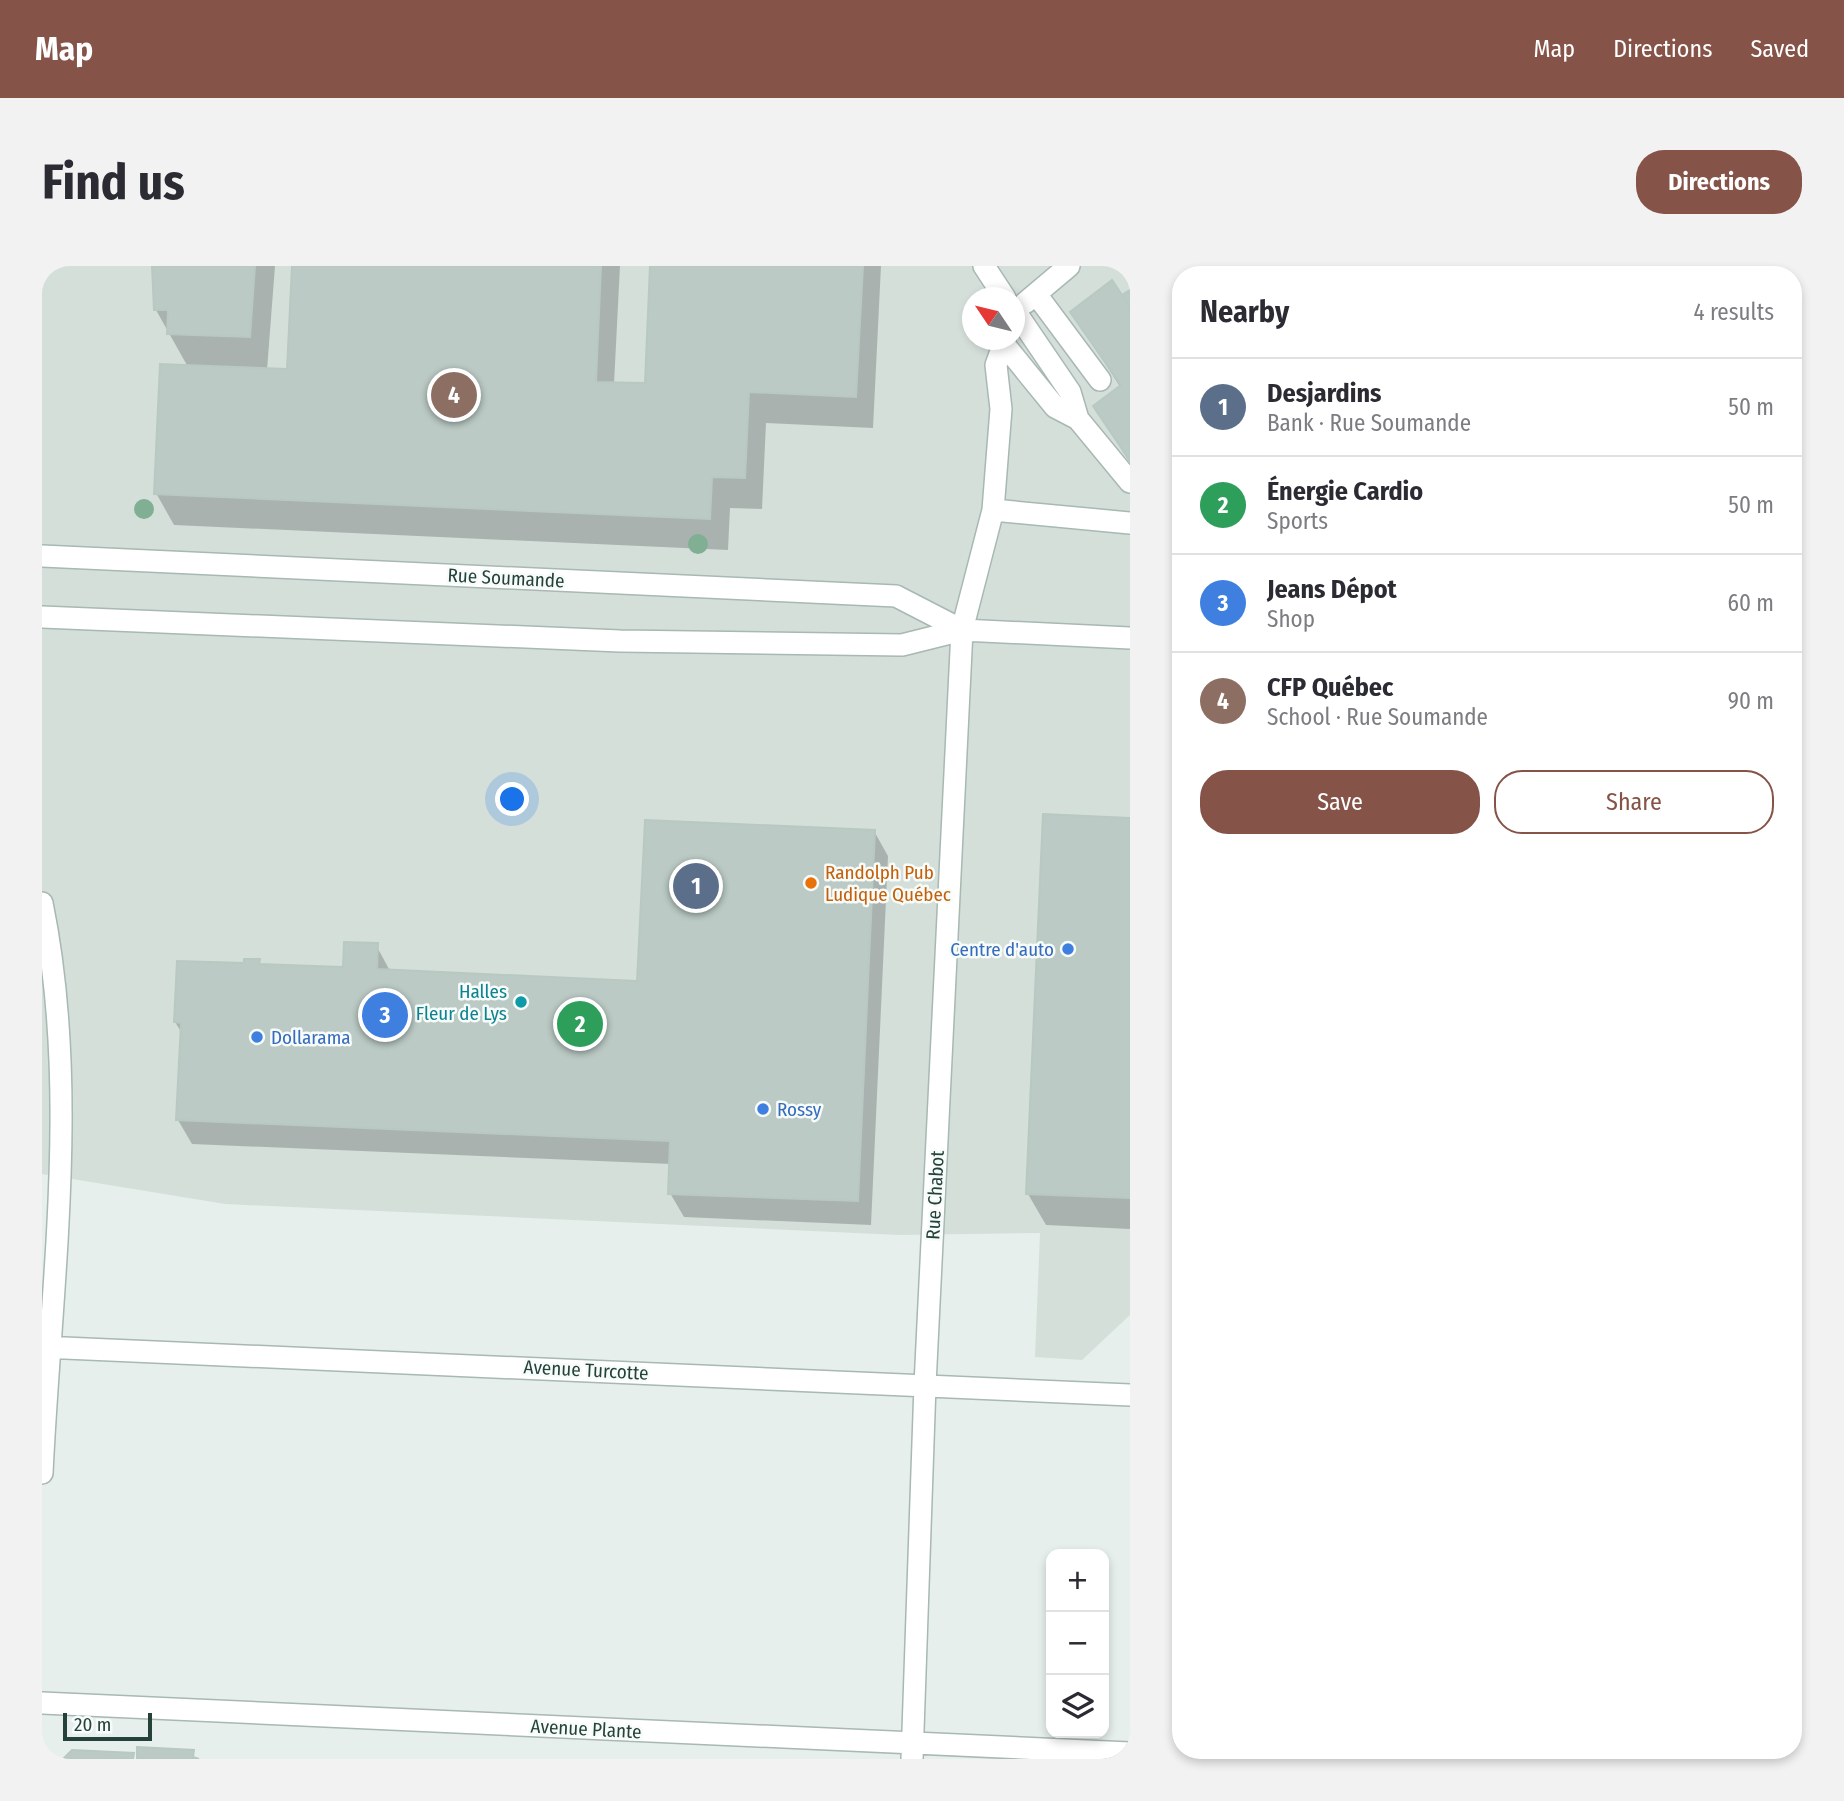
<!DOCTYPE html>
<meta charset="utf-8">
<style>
:root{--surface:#fff;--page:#f2f2f3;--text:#2b2b33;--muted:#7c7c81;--line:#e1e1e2;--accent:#855347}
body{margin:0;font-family:"Fira Sans Condensed",sans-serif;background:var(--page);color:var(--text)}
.controls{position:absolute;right:21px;bottom:21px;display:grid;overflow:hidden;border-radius:14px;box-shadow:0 4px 10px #0003}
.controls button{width:63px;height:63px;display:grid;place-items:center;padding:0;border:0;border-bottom:2px solid var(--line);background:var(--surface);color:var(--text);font:35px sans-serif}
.compass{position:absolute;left:920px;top:21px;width:63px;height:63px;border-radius:50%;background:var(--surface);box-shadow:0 4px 10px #0003;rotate:305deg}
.scale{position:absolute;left:21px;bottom:18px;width:89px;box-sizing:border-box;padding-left:7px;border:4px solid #24423a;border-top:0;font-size:19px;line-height:24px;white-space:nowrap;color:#24423a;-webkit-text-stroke:5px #f7fbf9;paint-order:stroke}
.you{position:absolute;left:471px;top:534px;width:24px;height:24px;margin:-18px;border:5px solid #fff;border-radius:50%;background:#1a73e8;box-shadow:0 0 0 10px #1a73e833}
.badge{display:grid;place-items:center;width:46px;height:46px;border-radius:50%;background:var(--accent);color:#fff;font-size:23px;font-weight:700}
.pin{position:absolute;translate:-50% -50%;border:4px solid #fff;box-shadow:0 2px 7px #0006}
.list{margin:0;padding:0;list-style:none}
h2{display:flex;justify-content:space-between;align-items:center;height:91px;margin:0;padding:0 28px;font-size:30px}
h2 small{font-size:23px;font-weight:400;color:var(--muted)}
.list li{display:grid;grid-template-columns:46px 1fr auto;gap:21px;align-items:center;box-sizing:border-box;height:98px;padding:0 28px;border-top:2px solid var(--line)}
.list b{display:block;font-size:26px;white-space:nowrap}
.list p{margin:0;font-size:23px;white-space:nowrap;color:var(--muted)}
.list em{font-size:23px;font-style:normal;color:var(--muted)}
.actions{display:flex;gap:14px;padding:21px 28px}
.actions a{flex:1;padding:16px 0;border:2px solid var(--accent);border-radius:28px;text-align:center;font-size:24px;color:var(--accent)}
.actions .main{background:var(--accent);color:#fff}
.icon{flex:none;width:38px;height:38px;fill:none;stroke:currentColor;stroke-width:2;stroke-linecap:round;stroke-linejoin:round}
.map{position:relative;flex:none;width:1088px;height:1493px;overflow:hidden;border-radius:28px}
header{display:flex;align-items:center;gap:42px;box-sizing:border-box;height:98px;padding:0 35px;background:var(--accent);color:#fff}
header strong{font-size:33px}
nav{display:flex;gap:38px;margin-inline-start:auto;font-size:24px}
.intro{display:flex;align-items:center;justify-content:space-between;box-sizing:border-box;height:168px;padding:0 42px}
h1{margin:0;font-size:49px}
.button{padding:18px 32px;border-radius:28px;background:var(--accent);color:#fff;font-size:24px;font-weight:700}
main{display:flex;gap:42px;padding:0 42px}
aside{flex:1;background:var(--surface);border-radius:28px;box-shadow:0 4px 10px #0003}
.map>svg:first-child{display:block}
.built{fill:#d4dfda;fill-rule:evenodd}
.shadow{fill:#0003}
.building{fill:#bbcac4;stroke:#b8c9c2;stroke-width:2}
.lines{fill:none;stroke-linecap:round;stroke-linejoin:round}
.minor-casing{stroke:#a8b8b2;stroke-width:24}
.minor{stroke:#fff;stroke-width:21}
.tree{fill:#80af93}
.food-dot{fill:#e8710a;stroke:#f7fbf9;stroke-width:2.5}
.shop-dot{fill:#3f7fe0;stroke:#f7fbf9;stroke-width:2.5}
.culture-dot{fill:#0f9aa8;stroke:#f7fbf9;stroke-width:2.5}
.labels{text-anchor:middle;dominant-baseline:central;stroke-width:5;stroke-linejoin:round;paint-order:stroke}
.street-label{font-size:19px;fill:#24423a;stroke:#f7fbf9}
.food-label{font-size:19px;fill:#c56008;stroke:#f7fbf9;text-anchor:start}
.shop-label{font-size:19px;fill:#366cbe;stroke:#f7fbf9;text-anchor:start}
.culture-label{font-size:19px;fill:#0d838f;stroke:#f7fbf9;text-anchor:end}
</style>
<header>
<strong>Map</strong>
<nav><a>Map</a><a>Directions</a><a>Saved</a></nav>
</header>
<div class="intro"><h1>Find us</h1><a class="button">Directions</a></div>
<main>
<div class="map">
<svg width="1088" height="1493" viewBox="0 0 1088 1493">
<rect width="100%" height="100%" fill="#e6efeb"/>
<path class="built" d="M0,0h1088v1049l-48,45 -47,-3 5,-124 -140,2 -675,-31 -183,-30zM931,32h42v42h-42z"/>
<path class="shadow" d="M112,0h121l-8,104 21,1 6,-105h326l-6,118 33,1 5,-119h229l-8,162 -107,-5 -4,86 -32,-1 -2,42 -554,-25 -18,-32 32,-126 -32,-57z
M1088,26v171l-35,-56 26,-19 -49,-75 50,-15z
M1003,550l85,4v409l-84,-4 -18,-31z
M832,565l14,25 -17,369 -187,-8 -14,-24 1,-29 -479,-20 -14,-24 4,-87 -7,-11 70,-57 14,-4 3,5 83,3 31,-24 14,26 249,12z"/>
<path class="building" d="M110,0h103l-5,71 -83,-3 1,-24h-14z
M250,0h309l-5,116 49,1 5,-117h213l-7,131 -107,-5 -4,86 -33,-1 -2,42 -556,-25 6,-130 127,5z
M1070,14l18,27v154l-37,-55 28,-21 -51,-73z
M1088,24v17l-8,-12z
M1001,548l87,4v380l-104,-4z
M603,554l230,10 -17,371 -190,-7 2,-53 -494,-21 5,-97 -7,-1 3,-61 67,2v-4h16l-1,5 84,3 1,-25 34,1 -1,26 260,12z
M95,1481l57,3 -1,7 6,2h-62z
M30,1484l62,3 -1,6h-70z"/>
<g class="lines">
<g class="minor-casing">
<path id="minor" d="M942,0l21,32
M994,28l64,86
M983,37l44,-37
M973,45l55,81 8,27 52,63
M963,74l-9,25 5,44 -8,101 137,13
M961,77l52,64 23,12
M0,290l854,40 66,34
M0,351l578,24 282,4 60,-15 168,8
M0,637c38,186 9,381 0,570
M0,1081l1088,48
M0,1437l1088,50
M870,1493l13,-374 37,-755 31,-120"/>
</g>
<use href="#minor" class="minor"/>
</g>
<g class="tree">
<circle cx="102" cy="243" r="10"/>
<circle cx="656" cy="278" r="10"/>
</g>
<circle class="food-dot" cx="769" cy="617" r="7"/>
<g class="shop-dot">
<circle cx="1026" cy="683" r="7"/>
<circle cx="215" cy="771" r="7"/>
<circle cx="721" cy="843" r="7"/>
</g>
<circle class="culture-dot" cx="479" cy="736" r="7"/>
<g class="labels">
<g class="street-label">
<text transform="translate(464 312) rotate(3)">Rue Soumande</text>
<text transform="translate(893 929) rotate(-87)">Rue Chabot</text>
<text transform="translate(544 1104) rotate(3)">Avenue Turcotte</text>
<text transform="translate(544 1463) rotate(3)">Avenue Plante</text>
</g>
<g class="food-label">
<text x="783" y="606">Randolph Pub<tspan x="783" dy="22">Ludique Québec</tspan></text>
</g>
<g class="shop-label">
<text x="1012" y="683" text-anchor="end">Centre d'auto</text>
<text x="229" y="771">Dollarama</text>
<text x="735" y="843">Rossy</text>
</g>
<g class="culture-label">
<text x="465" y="725">Halles<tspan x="465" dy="22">Fleur de Lys</tspan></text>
</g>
</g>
</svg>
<div class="controls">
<button>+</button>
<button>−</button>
<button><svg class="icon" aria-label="layers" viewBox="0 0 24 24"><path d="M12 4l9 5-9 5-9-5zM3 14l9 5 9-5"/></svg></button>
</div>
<svg class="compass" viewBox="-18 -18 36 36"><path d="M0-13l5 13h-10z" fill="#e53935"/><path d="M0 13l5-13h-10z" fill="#7c7c81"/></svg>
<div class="scale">20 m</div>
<div class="you"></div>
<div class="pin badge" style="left:654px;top:620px;background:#5c6f8a">1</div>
<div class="pin badge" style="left:538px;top:758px;background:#2e9e5b">2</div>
<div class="pin badge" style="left:343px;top:749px;background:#3f7fe0">3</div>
<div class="pin badge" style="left:412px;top:129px;background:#8d6e63">4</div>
</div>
<aside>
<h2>Nearby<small>4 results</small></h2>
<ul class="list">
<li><span class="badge" style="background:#5c6f8a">1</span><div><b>Desjardins</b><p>Bank · Rue Soumande</p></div><em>50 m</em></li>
<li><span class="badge" style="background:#2e9e5b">2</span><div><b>Énergie Cardio</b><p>Sports</p></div><em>50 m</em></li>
<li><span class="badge" style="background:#3f7fe0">3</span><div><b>Jeans Dépot</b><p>Shop</p></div><em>60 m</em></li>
<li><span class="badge" style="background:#8d6e63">4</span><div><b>CFP Québec</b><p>School · Rue Soumande</p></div><em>90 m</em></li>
</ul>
<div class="actions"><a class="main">Save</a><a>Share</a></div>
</aside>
</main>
